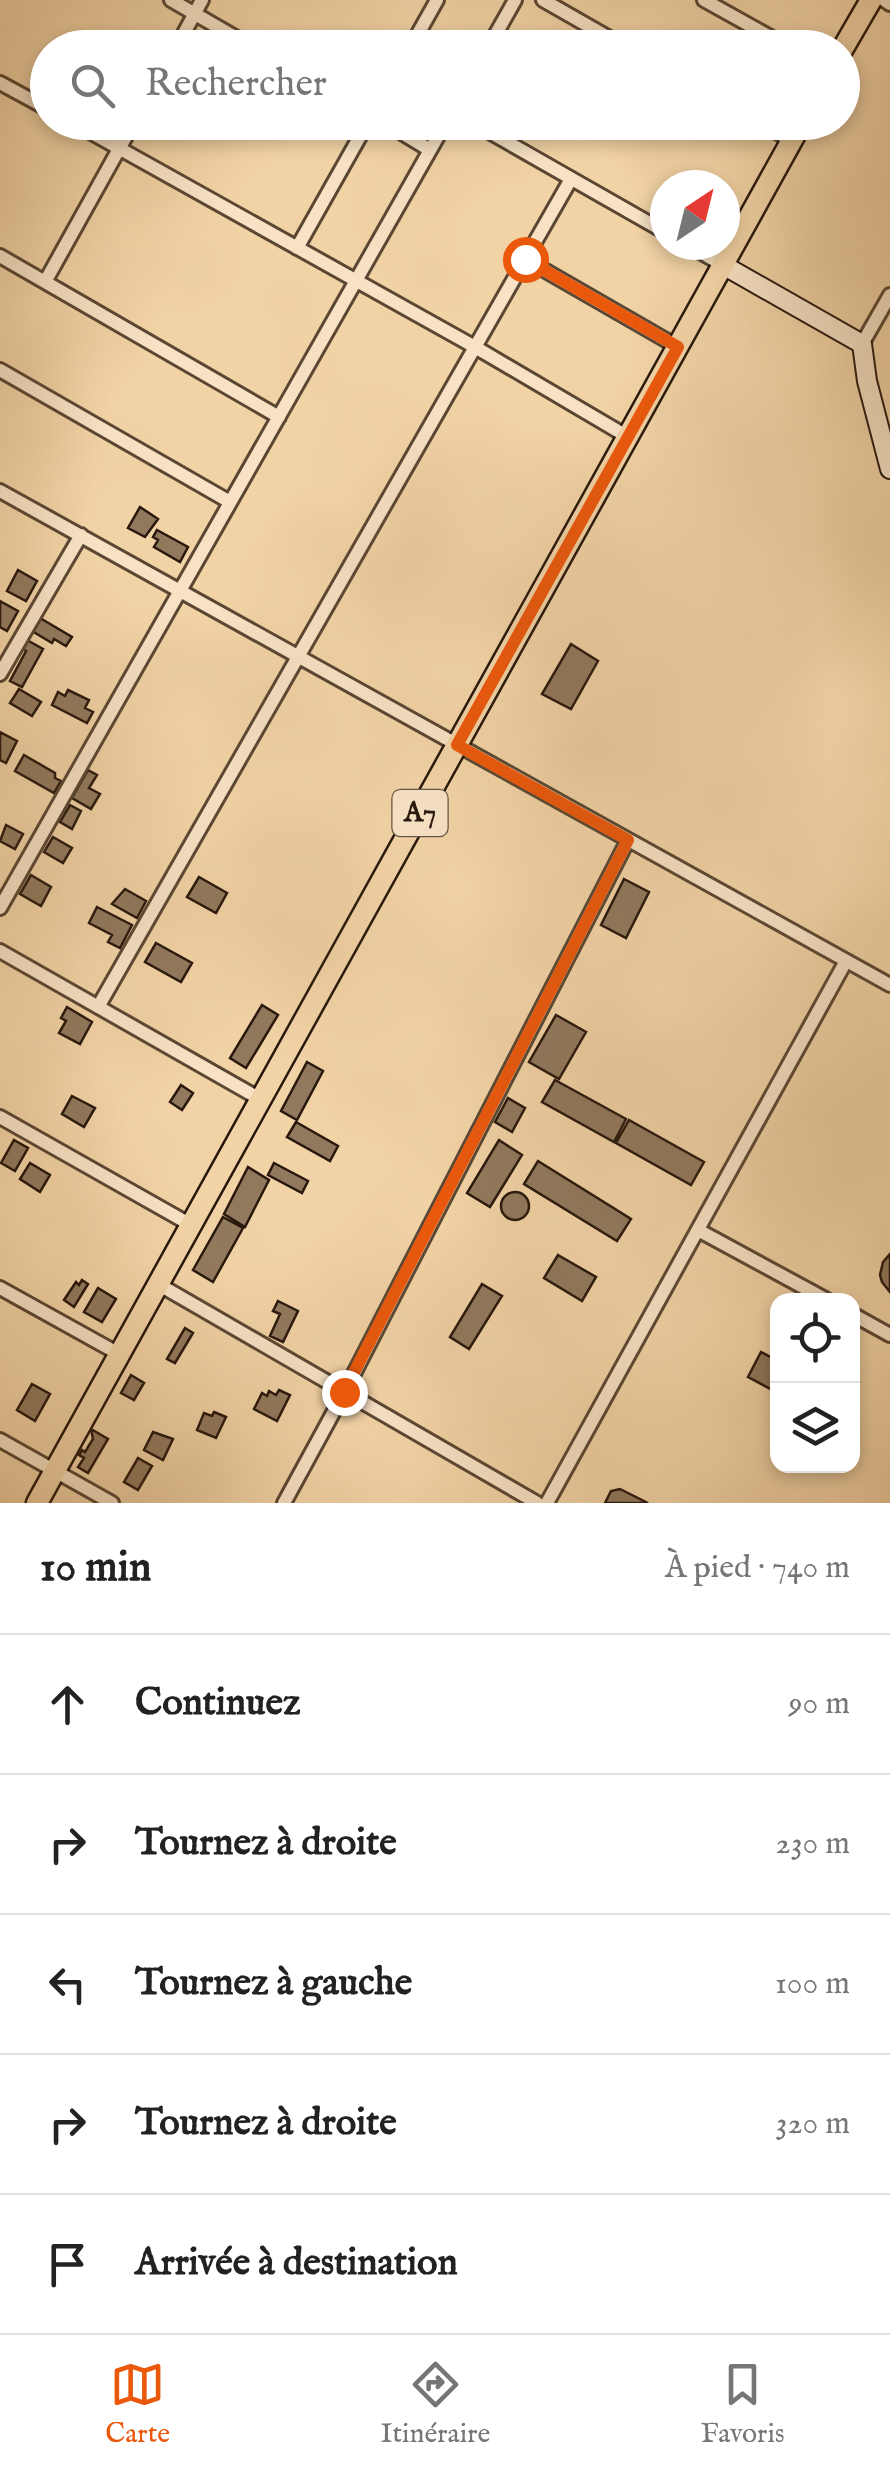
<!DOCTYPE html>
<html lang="fr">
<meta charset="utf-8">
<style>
:root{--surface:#fff;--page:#f6f6f6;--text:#222;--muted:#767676;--line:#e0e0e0;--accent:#ea580c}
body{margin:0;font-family:"IM FELL English",serif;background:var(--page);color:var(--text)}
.controls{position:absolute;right:30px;bottom:30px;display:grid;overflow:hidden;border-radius:20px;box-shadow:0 5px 15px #0003}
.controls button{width:90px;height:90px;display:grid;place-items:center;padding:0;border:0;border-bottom:2px solid var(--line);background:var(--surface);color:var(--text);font:50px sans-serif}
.compass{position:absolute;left:650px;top:170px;width:90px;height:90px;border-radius:50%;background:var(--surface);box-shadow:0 5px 15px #0003;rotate:35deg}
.stop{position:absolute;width:30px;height:30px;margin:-22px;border:8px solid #ea580c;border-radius:50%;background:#fff}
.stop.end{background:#ea580c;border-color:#fff;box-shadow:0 2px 10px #0008}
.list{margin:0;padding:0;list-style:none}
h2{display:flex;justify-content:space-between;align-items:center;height:130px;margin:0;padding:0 40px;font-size:42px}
h2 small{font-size:32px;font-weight:400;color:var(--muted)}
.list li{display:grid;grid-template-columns:65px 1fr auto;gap:30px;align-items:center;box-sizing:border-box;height:140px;padding:0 40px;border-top:2px solid var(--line)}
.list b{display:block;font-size:38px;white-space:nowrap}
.list em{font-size:32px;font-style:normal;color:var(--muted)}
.icon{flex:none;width:55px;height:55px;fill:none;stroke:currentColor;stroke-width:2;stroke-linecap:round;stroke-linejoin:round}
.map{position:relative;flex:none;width:890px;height:1503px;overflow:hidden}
.search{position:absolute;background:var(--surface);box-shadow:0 5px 15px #0003;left:30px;right:30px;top:30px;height:110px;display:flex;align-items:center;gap:25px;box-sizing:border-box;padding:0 35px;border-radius:55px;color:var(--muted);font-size:38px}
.sheet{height:830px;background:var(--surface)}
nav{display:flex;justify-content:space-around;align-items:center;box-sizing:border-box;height:140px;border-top:2px solid var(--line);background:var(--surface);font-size:28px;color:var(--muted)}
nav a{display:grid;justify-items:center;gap:5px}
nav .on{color:var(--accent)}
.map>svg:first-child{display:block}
.building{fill:#91795d;stroke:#28180d;stroke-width:2.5}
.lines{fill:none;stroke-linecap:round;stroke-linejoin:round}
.street-casing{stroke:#5a4733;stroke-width:18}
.secondary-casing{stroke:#28180d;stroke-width:22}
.primary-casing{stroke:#28180d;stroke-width:25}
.street{stroke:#f7e2c5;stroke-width:12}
.secondary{stroke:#f7e2c5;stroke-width:18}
.primary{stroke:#f2d3a6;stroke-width:20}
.route{stroke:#ea580c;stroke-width:12}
.labels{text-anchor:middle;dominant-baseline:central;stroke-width:10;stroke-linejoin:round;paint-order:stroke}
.shield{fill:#f7e2c5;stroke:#654;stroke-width:2.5}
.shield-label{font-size:28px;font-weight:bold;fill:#28180d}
</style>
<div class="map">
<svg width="890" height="1503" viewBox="0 0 890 1503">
<rect width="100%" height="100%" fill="#f2d3a6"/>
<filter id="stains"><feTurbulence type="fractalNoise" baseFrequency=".002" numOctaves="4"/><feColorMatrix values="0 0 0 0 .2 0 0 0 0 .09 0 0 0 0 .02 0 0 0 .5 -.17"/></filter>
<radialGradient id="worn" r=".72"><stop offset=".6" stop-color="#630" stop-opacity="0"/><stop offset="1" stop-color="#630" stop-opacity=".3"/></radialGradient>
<path class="building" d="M140,507l18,12 -13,18 -17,-9z
M157,530l31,17 -8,15 -26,-15 4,-7 -5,-3z
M18,570l19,11 -11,20 -19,-10z
M0,601l18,10 -11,20 -7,-4z
M40,618l32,19 -6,9 -12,-7 -2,4 -20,-12z
M27,640l16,9 -21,38 -12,-6 16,-30 -4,-2z
M571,644l27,17 -27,48 -29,-15z
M19,689l22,13 -9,14 -22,-13z
M68,690l21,10 -4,8 8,4 -6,11 -35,-18 6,-13 7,4z
M0,732l17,9 -11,22 -6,-3z
M24,755l31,18v5l6,3 -7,12 -39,-22z
M88,770l9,5 -8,13 11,6 -9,15 -19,-11z
M70,805l11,6 -9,18 -12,-7z
M6,825l17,9 -8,15 -15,-8z
M53,837l19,11 -9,15 -19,-11z
M31,875l20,12 -10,19 -21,-12z
M199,877l28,16 -11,20 -29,-16z
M624,879l25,13 -23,46 -25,-13z
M125,889l21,12 -9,17 -25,-14z
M97,907l35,18 -12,23 -12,-6 4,-7 -23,-12z
M156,943l36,20 -11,19 -36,-20z
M262,1005l16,10 -32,53 -16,-10z
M67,1007l25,15 -12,22 -21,-11 7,-12 -5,-3z
M556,1015l30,17 -27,47 -30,-17z
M307,1062l16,9 -26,49 -16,-9z
M555,1080l71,39 -12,23 -72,-40z
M181,1085l12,8 -11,17 -12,-8z
M72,1096l23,12 -11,19 -22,-13z
M508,1098l17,10 -13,24 -17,-10z
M629,1120l75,42 -13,23 -75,-42z
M296,1122l42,24 -8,15 -43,-24z
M14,1140l14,8 -13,23 -14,-8z
M499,1140l23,15 -32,52 -23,-14z
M538,1161l93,58 -14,22 -93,-57z
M30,1163l20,12 -10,17 -20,-13z
M274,1163l34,18 -6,12 -34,-18z
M248,1167l21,13 -24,47 -21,-13z
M501 1206a14 14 0 1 1 28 0a14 14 0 1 1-28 0Z
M223,1217l20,11 -30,54 -20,-12z
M890,1254v38l-8,-10 -2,-7 3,-13z
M558,1255l38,22 -14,24 -38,-23z
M82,1280l6,4 -14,23 -10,-7 12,-18 3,3z
M482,1284l20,12 -33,53 -19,-12z
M98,1288l18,11 -14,23 -18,-10z
M278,1301l20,10 -15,31 -13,-6 10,-22 -7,-3z
M185,1328l8,5 -18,30 -8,-4z
M761,1352l17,9v32l-30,-16z
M131,1375l13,8 -10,17 -13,-7z
M32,1384l18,10 -15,27 -18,-11z
M279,1390l11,5 -13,26 -23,-12 8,-16 5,3 2,-5 7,4z
M214,1412l12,5 -10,21 -19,-8 7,-17 8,3z
M91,1429l17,10 -20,34 -10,-6 6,-9 -5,-3 3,-5 3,2 8,-13z
M153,1432l20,7 -10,21 -19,-10z
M138,1458l14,8 -14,24 -14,-8z
M620,1489l28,14h-43l6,-12z"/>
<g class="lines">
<g class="street-casing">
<path id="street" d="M171,0l83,48
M543,0l84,48
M704,0l86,48
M884,0l6,4
M176,48l26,-48
M410,48l27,-48
M488,48l27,-48
M0,83l48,26
M72,122l403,225 153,90
M384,122l46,28
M472,122l193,110
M759,122l33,19
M688,245l35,20
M297,248l71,-126
M0,256l279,161
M525,259l153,88
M45,282l89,-160
M862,344l28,-49
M0,370l230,132
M0,491l890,494
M0,674l81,-139
M0,908l446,-786
M0,951l260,148
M98,1007l473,-828
M0,1117l191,108
M698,1230l129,70
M158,1284l379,219
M0,1288l119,66
M852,1314l38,21
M0,1440l112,63
M284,1503l61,-112 283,-551
M547,1503l299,-542"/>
</g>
<g class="secondary-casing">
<path id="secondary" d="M723,265l139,79 5,37 23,88"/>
</g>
<g class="primary-casing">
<path id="primary" d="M842,50l29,-50
M37,1503l765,-1381"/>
</g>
<use href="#street" class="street"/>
<use href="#secondary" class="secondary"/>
<use href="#primary" class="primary"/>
</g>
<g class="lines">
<path class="route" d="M344,1392l284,-552 -171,-95 221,-398 -153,-88"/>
</g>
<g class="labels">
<rect class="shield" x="392.5" y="790" width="55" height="46" rx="8"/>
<g class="shield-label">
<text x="420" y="813">A7</text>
</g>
</g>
<rect width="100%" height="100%" filter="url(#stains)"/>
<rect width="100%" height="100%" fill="url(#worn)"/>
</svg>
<div class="controls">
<button><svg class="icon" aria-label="locate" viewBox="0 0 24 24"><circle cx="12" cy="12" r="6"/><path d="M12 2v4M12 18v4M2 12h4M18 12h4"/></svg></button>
<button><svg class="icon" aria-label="layers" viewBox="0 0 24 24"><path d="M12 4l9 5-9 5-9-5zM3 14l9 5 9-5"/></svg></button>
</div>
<svg class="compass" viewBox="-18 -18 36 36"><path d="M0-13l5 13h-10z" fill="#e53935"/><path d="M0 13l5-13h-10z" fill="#767676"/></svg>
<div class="stop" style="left:525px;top:259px"></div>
<div class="stop end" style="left:344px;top:1392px"></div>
<div class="search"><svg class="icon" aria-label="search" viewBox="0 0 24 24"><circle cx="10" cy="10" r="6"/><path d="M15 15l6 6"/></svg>Rechercher</div>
</div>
<section class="sheet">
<h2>10 min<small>À pied · 740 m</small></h2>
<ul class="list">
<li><svg class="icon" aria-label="ahead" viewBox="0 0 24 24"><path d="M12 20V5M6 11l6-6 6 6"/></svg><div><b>Continuez</b></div><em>90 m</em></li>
<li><svg class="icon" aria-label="right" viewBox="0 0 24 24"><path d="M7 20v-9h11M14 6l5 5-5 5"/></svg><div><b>Tournez à droite</b></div><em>230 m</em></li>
<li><svg class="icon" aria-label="left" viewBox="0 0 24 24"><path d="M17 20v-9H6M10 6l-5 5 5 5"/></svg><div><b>Tournez à gauche</b></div><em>100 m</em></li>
<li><svg class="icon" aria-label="right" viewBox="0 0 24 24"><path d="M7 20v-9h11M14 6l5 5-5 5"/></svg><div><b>Tournez à droite</b></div><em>320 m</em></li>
<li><svg class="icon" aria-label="arrive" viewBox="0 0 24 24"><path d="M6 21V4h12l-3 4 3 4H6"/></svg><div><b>Arrivée à destination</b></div></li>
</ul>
</section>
<nav>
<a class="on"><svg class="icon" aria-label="map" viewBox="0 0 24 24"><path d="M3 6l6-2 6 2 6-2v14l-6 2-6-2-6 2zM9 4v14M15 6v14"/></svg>Carte</a>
<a><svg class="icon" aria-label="directions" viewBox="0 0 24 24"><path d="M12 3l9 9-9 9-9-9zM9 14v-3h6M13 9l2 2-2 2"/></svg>Itinéraire</a>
<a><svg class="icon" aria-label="saved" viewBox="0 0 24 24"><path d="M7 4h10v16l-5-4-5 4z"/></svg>Favoris</a>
</nav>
